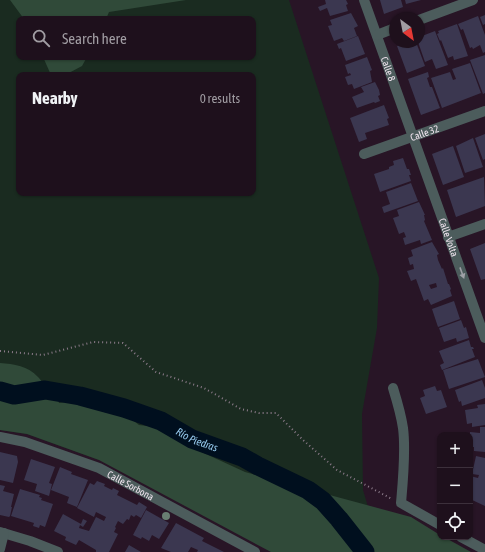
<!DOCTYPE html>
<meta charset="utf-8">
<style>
:root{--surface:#1e101c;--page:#2b1e29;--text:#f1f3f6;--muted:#a19da3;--line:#3c303b}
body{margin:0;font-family:"Asap Condensed",sans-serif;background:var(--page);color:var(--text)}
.controls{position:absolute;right:12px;bottom:12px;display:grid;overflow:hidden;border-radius:8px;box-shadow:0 1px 3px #0004}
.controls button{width:36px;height:36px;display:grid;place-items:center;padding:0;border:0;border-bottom:1px solid var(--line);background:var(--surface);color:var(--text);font:20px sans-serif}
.compass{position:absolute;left:389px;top:12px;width:36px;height:36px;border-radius:50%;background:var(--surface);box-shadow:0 1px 3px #0004;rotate:148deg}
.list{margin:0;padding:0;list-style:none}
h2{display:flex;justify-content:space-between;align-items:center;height:52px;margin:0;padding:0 16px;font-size:17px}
h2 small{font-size:13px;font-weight:400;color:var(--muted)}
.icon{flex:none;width:22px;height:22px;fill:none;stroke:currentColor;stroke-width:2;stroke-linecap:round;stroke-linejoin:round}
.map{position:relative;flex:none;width:485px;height:552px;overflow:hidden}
.search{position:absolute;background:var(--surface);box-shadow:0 1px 3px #0004;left:16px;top:16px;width:240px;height:44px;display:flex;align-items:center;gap:10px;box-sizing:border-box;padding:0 14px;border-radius:8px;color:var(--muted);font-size:15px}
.panel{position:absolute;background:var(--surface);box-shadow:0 1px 3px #0004;left:16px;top:72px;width:240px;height:124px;border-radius:8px}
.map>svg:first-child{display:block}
.green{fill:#1a2b20;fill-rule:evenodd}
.forest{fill:#304a39}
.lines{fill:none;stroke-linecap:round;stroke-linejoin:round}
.river{stroke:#000f1e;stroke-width:19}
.building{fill:#3b3750;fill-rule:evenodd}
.path{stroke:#8b7b89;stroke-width:2;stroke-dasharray:1 3;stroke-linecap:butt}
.minor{stroke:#4c5c5c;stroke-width:10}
.tree{fill:#697e72}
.oneway{fill:#9ea0a6}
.labels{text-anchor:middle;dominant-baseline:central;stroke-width:3;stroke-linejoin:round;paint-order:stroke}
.street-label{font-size:10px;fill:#f1e4ef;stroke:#1e0c1d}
.water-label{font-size:11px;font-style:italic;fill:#93c6e9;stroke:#1e0c1d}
</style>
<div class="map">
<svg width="485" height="552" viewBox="0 0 485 552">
<rect width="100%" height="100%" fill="#281526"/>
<path class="green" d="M0,0h289l90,278 -2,50 -15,86 1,76 6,20 -270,-50 -72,-26 -27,-4zM19,19h234v38h-234zM19,75h234v118h-234z"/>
<path class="forest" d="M10,0h176l-77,12 -3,7h-82z
M43,57h44l-5,9 -17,9h-14z
M0,363c14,1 28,3 38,14 8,8 7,16 19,20l2,6 15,-2 22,4 34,13 9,7 25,3 19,10 12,11 50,23 166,45 29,18v2h4l27,15h-200l-172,-92 -72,-26 -27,-4z"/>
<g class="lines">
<path class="river" id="s1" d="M0,391l14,4 31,-5 35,6 44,12 37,13 31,18 50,18 16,9 50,24 15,11 16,18 26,33"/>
</g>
<path class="building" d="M325,0h21l2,4 -2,1 2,6 -18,5 -3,-8 -7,3 -2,-4 8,-3z
M380,0h21l2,7 -19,7z
M405,0h16l-15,4z
M351,13l7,13 -4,2 3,8 -13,5 -2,-3 -8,3 -6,-15 4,-1 -2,-5z
M485,15v9l-2,1 -3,-8z
M478,16l7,19v17l-2,1 -3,-8 -7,4 -1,-2 -2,1 -7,-19 -2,1 -3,-6z
M457,24l11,32 -14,4 -1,-4 -5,2 -7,-18 -1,1 -3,-7 2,-1 -1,-2z
M435,31l13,34 -12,4 -4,-10 -7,3 -7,-20 1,-3 4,-1 -1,-2z
M358,36l7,18 -19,7 -5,-13 -2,1 -2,-5z
M408,42h8l9,24 -18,7 -10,-27z
M485,55v38l-2,1 -13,-34z
M367,57l5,13 -2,1 2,11 -18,7 -2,-5 -4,1 -3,-8 6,-2 -1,-2 -2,1 -3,-9z
M470,63l11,30 -39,15 -11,-30 19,-6 3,8 3,-1 -4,-10z
M428,72l1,5 -2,1 3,9h2l8,21 -19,7 -13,-36z
M375,82l4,8 1,5 -2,1 2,5 -5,2 -1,-1 -17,6 -5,-11 12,-5 -3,-5z
M384,105l5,13 -2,1 2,6 -24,8 2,6 -8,3 -9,-24z
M485,134v25l-2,1 -8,-22z
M473,138l10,29 -18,6 -9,-27z
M453,146l11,31 -21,8 -11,-31z
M403,158l4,11h2l2,6h-2l2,6 -31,11 -6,-18 15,-5v-2l5,-2 -1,-4z
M484,177l1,29 -29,11 -9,-27z
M411,183l7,18 -34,12 -2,-6 8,-3 -4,-12z
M419,202l6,13h-1l1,5 -1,1 8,19 -11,4 -1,-4 -15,5 -2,-7 3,-1 -2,-5 -5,2 -6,-16 6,-2 -2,-6z
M432,242l7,12 -2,1 1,5 4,9 1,-1 5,16h1l2,5 -1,1 2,6 -21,9 -3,-6 -4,2 -8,-22 -5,2 -4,-10 7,-2 -1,-5 -3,1 -2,-7 5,-2 -2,-6zM436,283l1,4 -6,2 -2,-4z
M485,243v36l-4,1 -11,-31z
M454,301l6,18 -22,8 -6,-18z
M461,320l3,8 2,-1 3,11 -12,4 -1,-4 -12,4 -5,-14z
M469,340l2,7h2l1,2h-2l3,8 -33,13 -2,-5 4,-2 -5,-12z
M478,359l7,18 -36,12 -6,-19z
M482,380l3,8v10l-23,8 -1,-5 -2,1 -4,-12z
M435,386l2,5 4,-1 6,17 -21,7 -6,-16 5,-2 -2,-6z
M485,404v21l-13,2v-4l-5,1 -2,-14 13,-2 -1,-3z
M480,427h5v25l-11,-1v-4h-4v-15l10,1z
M0,452l17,4 1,6 -5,21 -13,-3z
M476,456l9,2v48l-15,-7v-23l8,2 1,-3 -7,-1z
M31,459l24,8 -6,16 3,1 -3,12 -14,-5 2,-7 -13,-4z
M60,467l12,5 -1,2 17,6 -11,27 -10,-4 2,-6 -18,-7z
M97,481l8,3 -1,2 8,4 1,-2 6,3 -2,4 20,10 2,-3 8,5 -6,11 -5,-3 -2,2 -3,-2 -2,5 -2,-1 -4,5 -5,-3 -3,6 1,1 -2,4 4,2 -9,18h-13v-2l-17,-10 -3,5 -11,-5 1,-3 -12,-6 9,-17 18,10 2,-5 4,2 -4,6 -3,-2 -1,3 10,3 7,-14 8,4 5,-10 -3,6 -10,-5 -2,5 -17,-9 13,-25 4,2z
M0,485l5,1 -2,5 11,3 -3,13h1l-2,9 -1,1 -9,-2z
M20,489l20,6 -1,2 3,1 -1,2 12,4 -8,23 -5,-2 -1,3 -6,-2 1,-3 -23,-7z
M146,510l23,13 -10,16 -7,-4 -3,6 -7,-4 -1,2 -8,-4z
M176,523l28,15 -2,3 22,11h-27l1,-2 -7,-3 -3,5h-17l-10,-4z
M129,545l12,7h-16z"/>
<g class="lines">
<path class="path" d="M0,351l43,4 50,-13 30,1 33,29 48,16 37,21 18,4h17l27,27 34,30 55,29"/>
<g class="minor">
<path id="s2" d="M364,0l121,338"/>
<path d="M419,20l54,-20"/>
<path d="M377,35l18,-7"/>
<path id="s3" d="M364,154l121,-43"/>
<path d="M448,237l37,-13"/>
<path d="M393,388c4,13 8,26 10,40 3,23 0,52 -2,75l39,22"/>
<path id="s4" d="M0,437l25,5 74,26 156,84"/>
<path d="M0,532l30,9 28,11"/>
<path d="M461,537l24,13"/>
<path d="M0,549l4,-16"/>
</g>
</g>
<circle class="tree" cx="166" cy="516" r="4"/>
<defs><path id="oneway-solid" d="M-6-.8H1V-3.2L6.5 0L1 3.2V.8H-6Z"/></defs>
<use class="oneway" href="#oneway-solid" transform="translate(462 273) rotate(70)"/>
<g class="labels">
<g class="street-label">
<text stroke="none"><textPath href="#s2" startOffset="73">Calle 8</textPath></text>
<text stroke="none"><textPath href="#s3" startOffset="64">Calle 32</textPath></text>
<text stroke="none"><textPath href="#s2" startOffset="252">Calle Volta</textPath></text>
<text stroke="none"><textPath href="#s4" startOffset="140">Calle Sorbona</textPath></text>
</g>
<g class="water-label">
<text stroke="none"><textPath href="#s1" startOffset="207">Río Piedras</textPath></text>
</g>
</g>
</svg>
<div class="controls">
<button>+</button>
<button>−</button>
<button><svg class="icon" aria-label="locate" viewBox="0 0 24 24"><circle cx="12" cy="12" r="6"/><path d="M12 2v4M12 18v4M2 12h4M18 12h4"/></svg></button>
</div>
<svg class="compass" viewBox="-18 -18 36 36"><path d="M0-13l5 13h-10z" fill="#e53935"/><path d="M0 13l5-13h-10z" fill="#a19da3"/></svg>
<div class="search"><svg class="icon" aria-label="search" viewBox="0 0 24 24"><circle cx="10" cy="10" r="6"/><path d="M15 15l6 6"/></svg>Search here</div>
<section class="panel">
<h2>Nearby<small>0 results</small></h2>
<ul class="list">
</ul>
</section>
</div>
